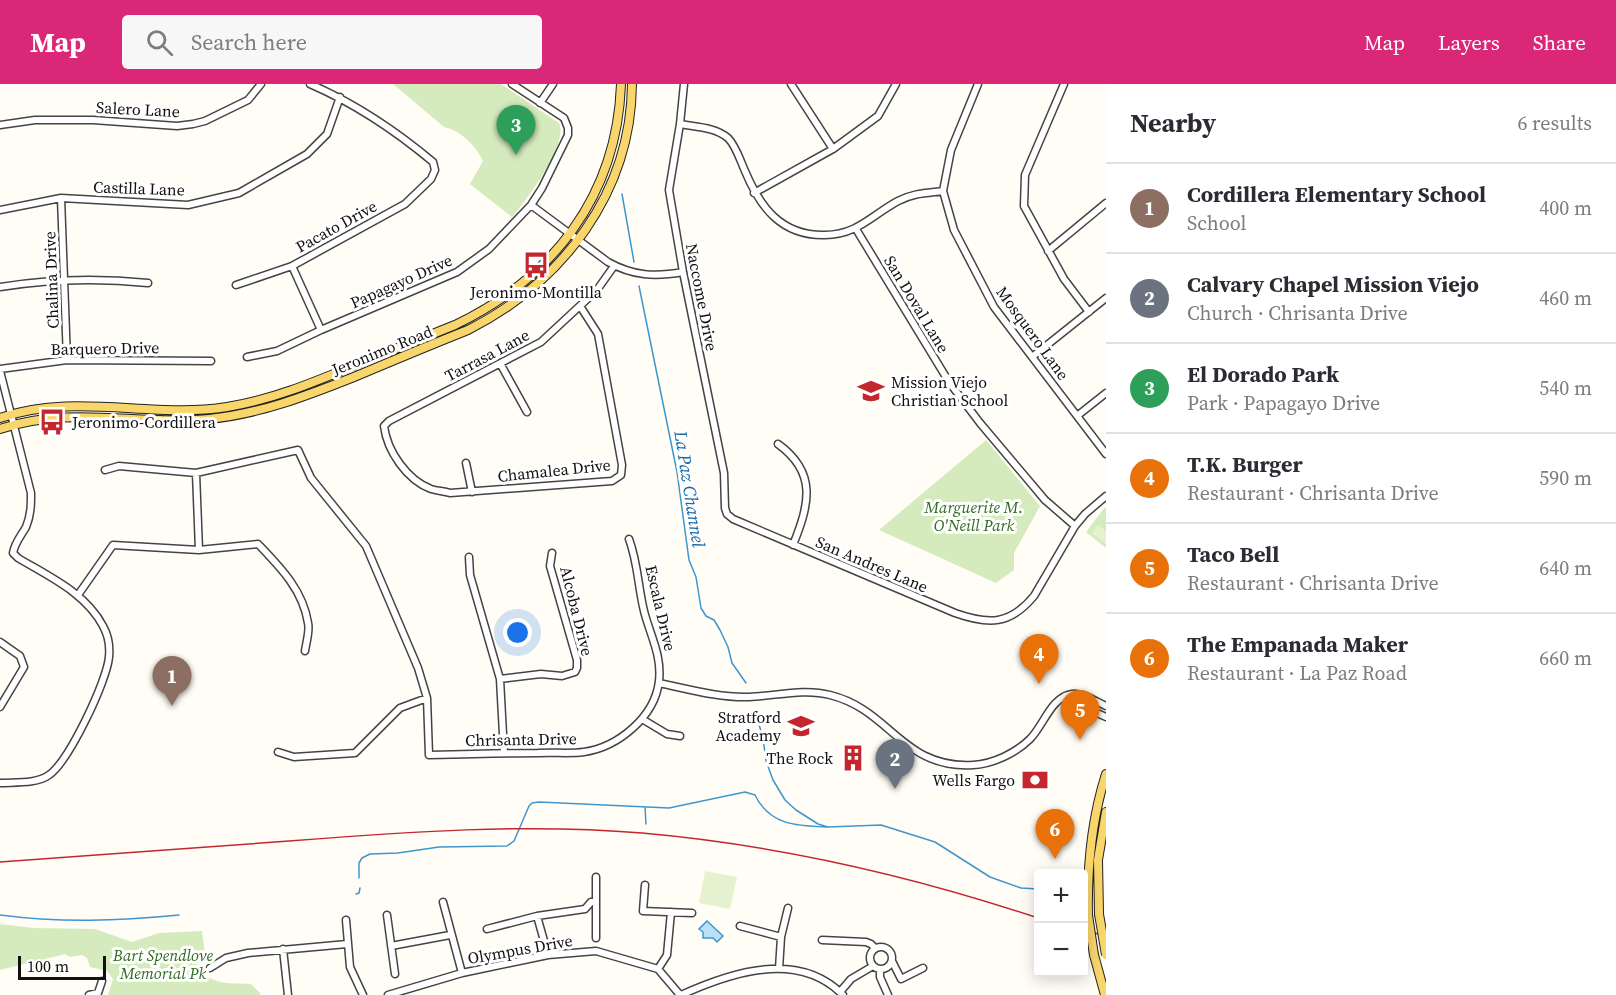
<!DOCTYPE html>
<meta charset="utf-8">
<style>
:root{--surface:#fff;--page:#f7f7f7;--text:#2b2b33;--muted:#7c7c81;--line:#e1e1e2;--accent:#db2777}
body{margin:0;font-family:"Source Serif 4",serif;background:var(--page);color:var(--text)}
.controls{position:absolute;right:18px;bottom:18px;display:grid;overflow:hidden;border-radius:6px;box-shadow:0 3px 15px #0003}
.controls button{width:54px;height:54px;display:grid;place-items:center;padding:0;border:0;border-bottom:2px solid var(--line);background:var(--surface);color:var(--text);font:30px sans-serif}
.scale{position:absolute;left:18px;bottom:15px;width:88px;box-sizing:border-box;padding-left:6px;border:3px solid #111;border-top:0;font-size:16px;line-height:21px;white-space:nowrap;color:#111;-webkit-text-stroke:4px #fff;paint-order:stroke}
.you{position:absolute;left:518px;top:549px;width:21px;height:21px;margin:-15px;border:4px solid #fff;border-radius:50%;background:#1a73e8;box-shadow:0 0 0 9px #1a73e833}
.badge{display:grid;place-items:center;width:39px;height:39px;border-radius:50%;background:var(--accent);color:#fff;font-size:20px;font-weight:700}
.pin{position:absolute;translate:-50% -50px;filter:drop-shadow(0 2px 3px #0008)}
.pin::after{content:'';position:absolute;top:32px;width:21px;height:18px;background:inherit;clip-path:polygon(0 0,100% 0,50% 100%)}
.list{margin:0;padding:0;list-style:none}
h2{display:flex;justify-content:space-between;align-items:center;height:78px;margin:0;padding:0 24px;font-size:26px}
h2 small{font-size:20px;font-weight:400;color:var(--muted)}
.list li{display:grid;grid-template-columns:39px 1fr auto;gap:18px;align-items:center;box-sizing:border-box;height:90px;padding:0 24px;border-top:2px solid var(--line)}
.list b{display:block;font-size:22px;white-space:nowrap}
.list p{margin:0;font-size:20px;white-space:nowrap;color:var(--muted)}
.list em{font-size:20px;font-style:normal;color:var(--muted)}
.icon{flex:none;width:33px;height:33px;fill:none;stroke:currentColor;stroke-width:2;stroke-linecap:round;stroke-linejoin:round}
.map{position:relative;flex:none;width:1106px;height:911px;overflow:hidden}
header{display:flex;align-items:center;gap:36px;box-sizing:border-box;height:84px;padding:0 30px;background:var(--accent);color:#fff}
header strong{font-size:28px}
nav{display:flex;gap:33px;margin-inline-start:auto;font-size:21px}
.search{width:420px;height:54px;background:var(--page);display:flex;align-items:center;gap:15px;box-sizing:border-box;padding:0 21px;border-radius:6px;color:var(--muted);font-size:22px}
main{display:flex}
aside{flex:1;background:var(--surface)}
.map>svg:first-child{display:block}
.green{fill:#d5ebbd}
.pitch{fill:#e6f2cf}
.water{fill:#b9e0f7;stroke:#3f96cf;stroke-width:1.5}
.lines{fill:none;stroke-linecap:round;stroke-linejoin:round}
.stream{stroke:#3f96cf;stroke-width:1.5}
.minor-casing{stroke:#444;stroke-width:9}
.major-casing{stroke:#222;stroke-width:10}
.minor{stroke:#fff;stroke-width:6}
.major{stroke:#f9d66b;stroke-width:8}
.rail{stroke:#c4262e;stroke-width:1.5}
.major-bridge-casing{stroke:#222;stroke-width:10;stroke-linecap:butt}
.major-bridge{stroke:#f9d66b;stroke-width:8}
.labels{text-anchor:middle;dominant-baseline:central;stroke-width:6;stroke-linejoin:round;paint-order:stroke}
.street-label{font-size:16px;fill:#111;stroke:#fff}
.poi-label{font-size:16px;fill:#111;stroke:#fff;text-anchor:end}
.park-label{font-size:16px;font-style:italic;fill:#2f6b1f;stroke:#fff}
.water-label{font-size:18px;font-style:italic;fill:#1768a6;stroke:#fff}
</style>
<header>
<strong>Map</strong>
<div class="search"><svg class="icon" aria-label="search" viewBox="0 0 24 24"><circle cx="10" cy="10" r="6"/><path d="M15 15l6 6"/></svg>Search here</div>
<nav><a>Map</a><a>Layers</a><a>Share</a></nav>
</header>
<main>
<div class="map">
<svg width="1106" height="911" viewBox="0 0 1106 911">
<rect width="100%" height="100%" fill="#fffdf5"/>
<path class="green" d="M393,0h108l58,39c10,21 -33,78 -47,94l-42,-33 13,-23c-7,-15 -23,-31 -39,-34z
M986,356l54,66 -26,47v17l-18,13 -117,-53z
M1105,423l1,1v40l-20,-16z
M0,840l34,4 61,1 37,13 27,-9 43,-2 3,22 -10,14c19,18 31,16 56,17l9,9v2h-152l5,-16 -6,-8 -17,-4 -3,-9 -5,-3 -12,2 -5,-3 -65,16z"/>
<path class="pitch" d="M947 440a8 8 0 1 1 16 0a8 8 0 1 1-16 0Z
M1098,441l8,6v13l-14,-11z
M705,787l32,6 -7,32 -31,-6z"/>
<path class="water" d="M707,837l16,15 -6,6 -4,-4h-10v-6l-4,-3z"/>
<g class="lines">
<path class="stream" d="M622,110l12,68
M639,202l38,186 12,88 7,17 5,31 5,8 8,4 6,10 8,17 4,16 14,20
M755,627l8,27 3,23 7,19 12,20 11,10 22,14 10,3 53,-2 54,17 55,35 31,11 17,1
M645,723l1,17
M359,794v-15l3,-5 8,-4 28,-1 41,-6 68,-1 7,-5 15,-35 3,-3 7,-1 130,6 76,-16 10,3c15,31 43,31 73,32
M356,810l3,-1 1,-5
M0,831c61,8 118,6 179,0"/>
<g class="minor-casing">
<path id="minor" d="M684,0l-4,40 -11,66 14,82 41,201 1,35 2,6 6,5 222,94c34,12 55,12 79,-17l41,-70 10,-12 21,-18
M791,0l42,65
M978,0l-27,66 -8,41 11,39 40,77 112,147
M1064,0l-39,91 -1,31 40,73 25,33
M540,19l13,-19
M680,40c16,3 35,3 48,14 8,8 12,22 17,33 15,36 36,65 80,64 32,0 47,-20 73,-34 15,-8 29,-8 45,-10
M0,41l35,-5h58l84,6 16,-2 12,-3 43,-21 13,-16
M754,109l79,-44 45,-33 18,-32
M61,114l6,162
M531,121l77,57c25,14 47,15 75,10
M0,126l61,-12 127,7 51,-12 68,-39 20,-20 13,-37
M856,145l93,153 31,41 65,77 30,26
M1048,167l58,-48
M292,182l29,64
M236,201l56,-19 113,-62 26,-25 4,-9 -2,-8c-37,-31 -79,-59 -123,-78
M0,203c50,-8 98,-9 148,-4
M580,222l18,28 24,131 -1,10 -9,6 -162,12c-6,-2 -13,-2 -19,-4 -24,-9 -44,-38 -47,-63l5,-5 152,-79 56,-52 17,-24
M247,273l30,-6 44,-21 136,-58 32,-23 42,-44 11,-17 26,-53v-7l-4,-10 -52,-34
M1032,273l74,-59
M501,281l26,47
M0,285l67,-9 144,1
M0,287l31,122c0,12 0,22 -5,34 -5,9 -11,15 -13,26l5,5c30,18 68,35 85,68 5,9 7,21 6,31 -2,24 -40,104 -60,118 -12,9 -34,7 -49,8
M1077,332l29,-23
M778,360c40,29 31,61 15,101
M466,379l6,29
M105,386l14,-4 77,7 102,-23 13,28 55,68 52,122 9,30 2,57c36,-1 73,-2 109,-2 15,-1 31,1 46,-1 34,-5 71,-35 75,-71 3,-26 -9,-46 -15,-70 -6,-24 -6,-48 -15,-72
M196,389l3,77
M469,473l1,18 30,104 4,74
M78,511l35,-50 86,5 59,-6c22,23 45,46 50,79 2,8 -2,20 -3,28
M0,558l20,14 4,11 -24,40
M500,595l41,-5 21,2 13,-4 2,-4v-8l-27,-94 2,-13
M659,599c29,6 60,15 90,14 27,-1 55,-9 81,-2 61,15 72,74 143,70 20,-1 43,-12 57,-26 14,-14 21,-42 42,-45 10,-2 25,8 34,12
M1065,612l7,6 34,15
M642,635l25,15 13,2
M278,668l16,5 61,-4 45,-45 27,-10
M645,801l-2,26 49,2
M443,818l19,71
M387,831l8,59
M537,832l11,39
M346,836l4,47 13,28
M740,842l41,11
M487,845l50,-13 48,-7 6,-7h5
M596,854v-61
M822,856l44,2 5,2 4,4
M391,862l59,-11
M870 874a11 11 0 1 1 22 0a11 11 0 1 1-22 0Z
M283,865l5,46
M892,877l9,18 22,-11
M210,884l16,-10 22,-5 99,-9
M658,885l9,-14 4,-43
M779,885l2,-32 7,-29
M880,886v7l8,18
M840,908l11,-13 22,-13
M89,911l9,-2 4,-12
M388,911l74,-22 86,-18 48,-4 62,18 22,26
M681,911c51,-23 117,-45 162,0"/>
</g>
<g class="major-casing">
<path id="major" d="M0,334c75,-26 151,1 227,-11 44,-7 85,-24 126,-41 34,-14 68,-27 102,-41 98,-47 162,-129 166,-241
M0,345c71,-24 137,-3 209,-10 51,-5 97,-23 145,-42 38,-16 76,-32 114,-47 95,-48 163,-137 164,-246
M1099,830l-1,-54 8,-48
M1088,831c-1,-49 3,-94 18,-141
M1094,871l11,40"/>
</g>
<use href="#minor" class="minor"/>
<use href="#major" class="major"/>
<path class="rail" d="M0,778c96,-7 193,-14 289,-21 118,-9 236,-18 353,-8 136,12 267,42 396,85
M1084,845l22,8"/>
<g class="major-bridge-casing">
<path id="major-bridge" d="M1099,830l7,41
M1088,831l6,40"/>
</g>
<use href="#major-bridge" class="major-bridge"/>
</g>
<defs>
<g id="bus-bare" transform="scale(2.07)"><path d="M-5-6H5V4H4V6H2V4H-2V6H-4V4H-5ZM-3.5-4V0h7V-4ZM-3.5 1.2v1.5H-2V1.2ZM2 1.2v1.5H3.5V1.2Z" fill="#c4262e" stroke="#fff" stroke-width="2.5" paint-order="stroke"/></g>
<g id="school-bare" transform="scale(2.07)"><path d="M0-5L7-2L0 1L-7-2ZM-4 1L0 2.5L4 1V4Q0 6-4 4Z" fill="#c4262e" stroke="#fff" stroke-width="2.5" paint-order="stroke"/></g>
<g id="building-bare" transform="scale(2.07)"><path d="M-4-6H4V6H1V3H-1V6H-4ZM-2.5-4.3h1.7v1.8h-1.7ZM.8-4.3h1.7v1.8H.8ZM-2.5-1h1.7V.8h-1.7ZM.8-1h1.7V.8H.8Z" fill="#c4262e" stroke="#fff" stroke-width="2.5" paint-order="stroke"/></g>
<g id="bank-bare" transform="scale(2.07)"><path d="M-6-4H6V4H-6ZM0-2.3a2.3 2.3 0 1 0 0 4.6a2.3 2.3 0 1 0 0-4.6Z" fill="#c4262e" stroke="#fff" stroke-width="2.5" paint-order="stroke"/></g>
</defs>
<g fill-rule="evenodd">
<use href="#bus-bare" x="536" y="181"/>
<use href="#school-bare" x="871" y="307"/>
<use href="#bus-bare" x="52" y="338"/>
<use href="#school-bare" x="801" y="642"/>
<use href="#building-bare" x="853" y="674"/>
<use href="#bank-bare" x="1035" y="696"/>
</g>
<g class="labels">
<g class="street-label">
<text transform="translate(138 25) rotate(3)">Salero Lane</text>
<text transform="translate(139 104) rotate(2)">Castilla Lane</text>
<text transform="translate(336 142) rotate(-29)">Pacato Drive</text>
<text transform="translate(51 196) rotate(-92)">Chalina Drive</text>
<text transform="translate(401 197) rotate(-24)">Papagayo Drive</text>
<text transform="translate(702 213) rotate(79)">Naccome Drive</text>
<text transform="translate(917 220) rotate(59)">San Doval Lane</text>
<text transform="translate(1033 249) rotate(54)">Mosquero Lane</text>
<text transform="translate(105 264) rotate(-1)">Barquero Drive</text>
<text transform="translate(382 266) rotate(-22)">Jeronimo Road</text>
<text transform="translate(487 271) rotate(-28)">Tarrasa Lane</text>
<text transform="translate(554 386) rotate(-6)">Chamalea Drive</text>
<text transform="translate(872 480) rotate(23)">San Andres Lane</text>
<text transform="translate(661 524) rotate(77)">Escala Drive</text>
<text transform="translate(577 527) rotate(76)">Alcoba Drive</text>
<text transform="translate(521 655) rotate(-1)">Chrisanta Drive</text>
<text transform="translate(520 865) rotate(-10)">Olympus Drive</text>
</g>
<g class="poi-label">
<text x="536" y="208" text-anchor="middle">Jeronimo-Montilla</text>
<text x="891" y="298" text-anchor="start">Mission Viejo<tspan x="891" dy="18">Christian School</tspan></text>
<text x="72" y="338" text-anchor="start">Jeronimo-Cordillera</text>
<text x="781" y="633">Stratford<tspan x="781" dy="18">Academy</tspan></text>
<text x="833" y="674">The Rock</text>
<text x="1015" y="696">Wells Fargo</text>
</g>
<g class="park-label">
<text x="974" y="423">Marguerite M.<tspan x="974" dy="18">O'Neill Park</tspan></text>
<text x="163" y="871">Bart Spendlove<tspan x="163" dy="18">Memorial Pk</tspan></text>
</g>
<g class="water-label">
<text transform="translate(690 405) rotate(81)">La Paz Channel</text>
</g>
</g>
</svg>
<div class="controls">
<button>+</button>
<button>−</button>
</div>
<div class="scale">100 m</div>
<div class="you"></div>
<div class="pin badge" style="left:172px;top:622px;background:#8d6e63">1</div>
<div class="pin badge" style="left:895px;top:705px;background:#6b7280">2</div>
<div class="pin badge" style="left:516px;top:71px;background:#2e9e5b">3</div>
<div class="pin badge" style="left:1039px;top:600px;background:#e8710a">4</div>
<div class="pin badge" style="left:1080px;top:656px;background:#e8710a">5</div>
<div class="pin badge" style="left:1055px;top:775px;background:#e8710a">6</div>
</div>
<aside>
<h2>Nearby<small>6 results</small></h2>
<ul class="list">
<li><span class="badge" style="background:#8d6e63">1</span><div><b>Cordillera Elementary School</b><p>School</p></div><em>400 m</em></li>
<li><span class="badge" style="background:#6b7280">2</span><div><b>Calvary Chapel Mission Viejo</b><p>Church · Chrisanta Drive</p></div><em>460 m</em></li>
<li><span class="badge" style="background:#2e9e5b">3</span><div><b>El Dorado Park</b><p>Park · Papagayo Drive</p></div><em>540 m</em></li>
<li><span class="badge" style="background:#e8710a">4</span><div><b>T.K. Burger</b><p>Restaurant · Chrisanta Drive</p></div><em>590 m</em></li>
<li><span class="badge" style="background:#e8710a">5</span><div><b>Taco Bell</b><p>Restaurant · Chrisanta Drive</p></div><em>640 m</em></li>
<li><span class="badge" style="background:#e8710a">6</span><div><b>The Empanada Maker</b><p>Restaurant · La Paz Road</p></div><em>660 m</em></li>
</ul>
</aside>
</main>
